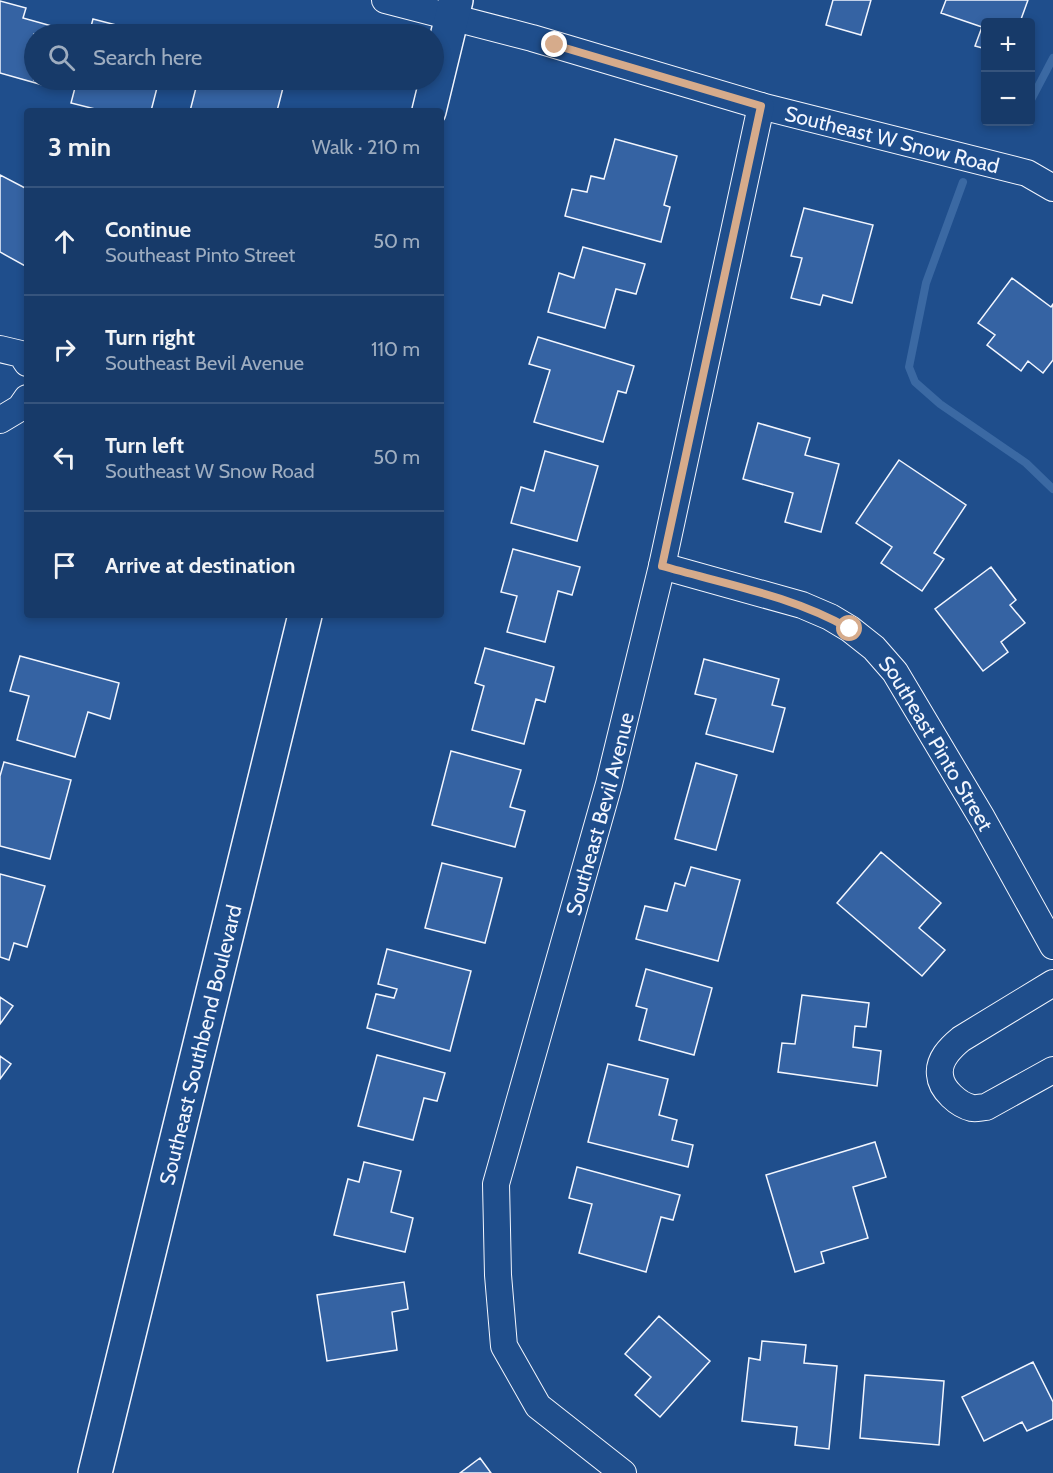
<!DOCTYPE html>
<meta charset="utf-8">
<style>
:root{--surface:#173a69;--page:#244571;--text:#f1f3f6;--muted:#9eadc0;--line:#36547d}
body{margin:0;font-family:Cabin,sans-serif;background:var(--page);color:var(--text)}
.controls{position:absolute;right:18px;top:18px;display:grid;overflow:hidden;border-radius:6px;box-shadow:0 3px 9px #0003}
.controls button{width:54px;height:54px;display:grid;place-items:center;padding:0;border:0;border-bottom:2px solid var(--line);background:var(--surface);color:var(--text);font:30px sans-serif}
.stop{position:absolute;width:18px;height:18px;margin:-14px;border:4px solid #d6ab8b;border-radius:50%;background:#fff}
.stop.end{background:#d6ab8b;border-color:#fff;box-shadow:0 2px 6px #0008}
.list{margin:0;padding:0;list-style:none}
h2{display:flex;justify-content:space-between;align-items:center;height:78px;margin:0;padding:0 24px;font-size:26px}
h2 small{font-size:20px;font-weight:400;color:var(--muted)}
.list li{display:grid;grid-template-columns:39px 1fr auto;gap:18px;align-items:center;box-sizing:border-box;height:108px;padding:0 24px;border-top:2px solid var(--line)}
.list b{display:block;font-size:22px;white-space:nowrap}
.list p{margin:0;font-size:20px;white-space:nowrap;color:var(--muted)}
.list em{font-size:20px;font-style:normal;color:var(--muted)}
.icon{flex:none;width:33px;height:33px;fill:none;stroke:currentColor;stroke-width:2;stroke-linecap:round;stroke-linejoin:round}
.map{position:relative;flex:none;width:1053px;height:1473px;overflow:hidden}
.search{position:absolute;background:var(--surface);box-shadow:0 3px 9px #0003;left:24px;top:24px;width:420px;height:66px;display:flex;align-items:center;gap:15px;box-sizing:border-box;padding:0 21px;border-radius:33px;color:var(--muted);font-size:22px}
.panel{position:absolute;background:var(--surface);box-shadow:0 3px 9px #0003;left:24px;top:108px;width:420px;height:510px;border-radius:6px}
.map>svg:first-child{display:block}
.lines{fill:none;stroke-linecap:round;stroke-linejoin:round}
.stream{stroke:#3b69a3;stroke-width:8}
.building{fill:#3563a3;stroke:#f2f6ff;stroke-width:1.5}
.street-casing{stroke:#f2f6ff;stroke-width:28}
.secondary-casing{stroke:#f2f6ff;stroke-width:36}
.street{stroke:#1f4e8c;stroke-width:26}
.secondary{stroke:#1f4e8c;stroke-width:33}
.route{stroke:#d6ab8b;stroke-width:8}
.labels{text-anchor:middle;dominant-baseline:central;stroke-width:4.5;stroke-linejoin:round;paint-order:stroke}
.street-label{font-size:21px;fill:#f2f6ff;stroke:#1f4e8c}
</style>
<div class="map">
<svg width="1053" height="1473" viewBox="0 0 1053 1473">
<rect width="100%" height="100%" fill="#1f4e8c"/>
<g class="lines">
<path class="stream" d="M1031,100l22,-42
M963,182l-37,101 -17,84 6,15 25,22 86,59 27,26"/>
</g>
<path class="building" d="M833,0h38l-10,35 -35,-10z
M946,0h82l-8,22h-34v27l-11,-3 7,-19 -41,-14z
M0,1l26,7 -3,10 43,12 -2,4h-30v46h18l-2,7 -50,-14z
M93,19l31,8 -2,7h-33z
M77,80h82l-8,31h-48l-32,-8z
M198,80h87l-8,31h-87z
M615,139l62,17 -13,49 6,2 -9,35 -96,-26 7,-27 15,3 4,-16 13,3z
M0,175l27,14v78l-27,-15z
M804,208l69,17 -21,78 -29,-8 -3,10 -29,-7 11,-40 -11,-2z
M583,247l62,17 -9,30 -20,-5 -11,39 -57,-16 11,-39 15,5z
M1012,278l39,29 2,-3v56l-10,13 -15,-12 -7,10 -34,-26 8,-10 -17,-12z
M538,337l96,29 -8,27 -8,-2 -15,51 -69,-20 16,-52 -21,-6z
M758,423l52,15 -5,17 34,9 -18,68 -36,-10 8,-29 -50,-14z
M545,451l53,15 -21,75 -66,-18 10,-36 13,4z
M899,460l67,45 -32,48 10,6 -22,32 -41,-28 11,-16 -36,-24z
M513,549l67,18 -8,28 -14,-4 -13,51 -38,-10 10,-36 -16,-4z
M991,567l25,33 -6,5 15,18 -24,19 7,10 -25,19 -48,-62z
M485,648l69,19 -9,35 -9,-3 -12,45 -52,-14 12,-44 -9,-3z
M20,656l99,27 -9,36 -22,-7 -13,45 -58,-17 12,-44 -19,-5z
M704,659l75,20 -7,26 13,3 -12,44 -67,-18 10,-35 -21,-5z
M451,751l70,19 -11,37 15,4 -10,36 -83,-22z
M4,762l67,18 -21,79 -50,-13v-70z
M696,763l41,12 -21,75 -41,-11z
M881,852l60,51 -22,25 26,22 -23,26 -85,-73z
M442,863l60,15 -17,65 -60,-15z
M691,867l49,13 -22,81 -82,-22 9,-33 22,5 8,-28 10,3z
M0,874l45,12 -18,61 -13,-4 -5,17 -9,-3z
M387,949l84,22 -21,80 -83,-23 9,-34 18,4 3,-9 -19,-5z
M646,969l66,19 -18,67 -55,-15 8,-31 -11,-3z
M802,995l67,8 -3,24 -11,-1 -2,21 28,4 -4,35 -99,-14 4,-29 13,1z
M0,997l13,9 -13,18z
M377,1055l68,18 -8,28 -13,-3 -11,42 -55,-14z
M0,1056l11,8 -11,15z
M608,1064l60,15 -9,36 18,5 -5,20 21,5 -5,22 -100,-25z
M875,1142l11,35 -33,10 15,51 -47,14 3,11 -29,9 -29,-97z
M364,1162l37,9 -10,41 22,6 -8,34 -71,-17 14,-56 11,3z
M577,1167l103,28 -7,25 -12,-3 -15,55 -67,-19 13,-49 -23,-6z
M404,1282l4,27 -16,3 5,38 -70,11 -10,-66z
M659,1316l51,45 -50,56 -25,-22 16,-18 -26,-23z
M762,1341l44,4 -2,18 33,3 -8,83 -34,-4 2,-18 -55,-6 7,-63 11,2z
M1033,1362l20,40v17l-26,12 -5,-9 -38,19 -22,-44z
M865,1375l79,6 -5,64 -79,-7z
M480,1458l11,15h-31z"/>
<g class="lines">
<g class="street-casing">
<g id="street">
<path id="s1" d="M385,0l147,38 229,68 266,67 26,15"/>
<path d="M0,349l21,5 6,9"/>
<path d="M0,420l20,-12 7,-10"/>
<path id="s2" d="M662,566l140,39 28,12 20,12 24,19 21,24 87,146 71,128"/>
<path d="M1053,983l-92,56c-11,9 -23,21 -21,36 1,15 19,30 32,33 5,1 9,-1 14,-1l67,-37"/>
<path id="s3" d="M623,1473l-85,-67 -34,-60 -6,-71 -2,-91 113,-400 53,-218 99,-460"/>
</g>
</g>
<g class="secondary-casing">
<g id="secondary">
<path d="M429,111l27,-111"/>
<path id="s4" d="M95,1473l210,-858"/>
</g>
</g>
<use href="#street" class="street"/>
<use href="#secondary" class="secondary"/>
</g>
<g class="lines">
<path class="route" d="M555,45l206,61 -99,460c63,18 131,30 188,63"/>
</g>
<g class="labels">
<g class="street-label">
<text stroke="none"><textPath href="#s1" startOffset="526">Southeast W Snow Road</textPath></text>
<text stroke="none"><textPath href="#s2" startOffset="344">Southeast Pinto Street</textPath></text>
<text stroke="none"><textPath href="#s3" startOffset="724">Southeast Bevil Avenue</textPath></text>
<text stroke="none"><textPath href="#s4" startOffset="441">Southeast Southbend Boulevard</textPath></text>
</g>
</g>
</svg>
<div class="controls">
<button>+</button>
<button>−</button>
</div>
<div class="stop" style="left:850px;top:629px"></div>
<div class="stop end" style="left:555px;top:45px"></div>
<div class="search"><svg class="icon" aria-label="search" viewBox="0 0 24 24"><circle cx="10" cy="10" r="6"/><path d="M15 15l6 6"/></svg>Search here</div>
<section class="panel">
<h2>3 min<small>Walk · 210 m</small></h2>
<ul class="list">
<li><svg class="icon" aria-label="ahead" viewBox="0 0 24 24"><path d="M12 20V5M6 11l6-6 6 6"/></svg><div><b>Continue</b><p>Southeast Pinto Street</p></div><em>50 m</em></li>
<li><svg class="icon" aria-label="right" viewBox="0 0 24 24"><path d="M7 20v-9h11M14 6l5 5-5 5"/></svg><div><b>Turn right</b><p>Southeast Bevil Avenue</p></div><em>110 m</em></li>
<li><svg class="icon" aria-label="left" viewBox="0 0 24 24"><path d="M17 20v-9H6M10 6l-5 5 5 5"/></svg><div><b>Turn left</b><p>Southeast W Snow Road</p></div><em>50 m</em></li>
<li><svg class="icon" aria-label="arrive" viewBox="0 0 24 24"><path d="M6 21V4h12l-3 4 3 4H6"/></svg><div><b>Arrive at destination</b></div></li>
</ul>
</section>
</div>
